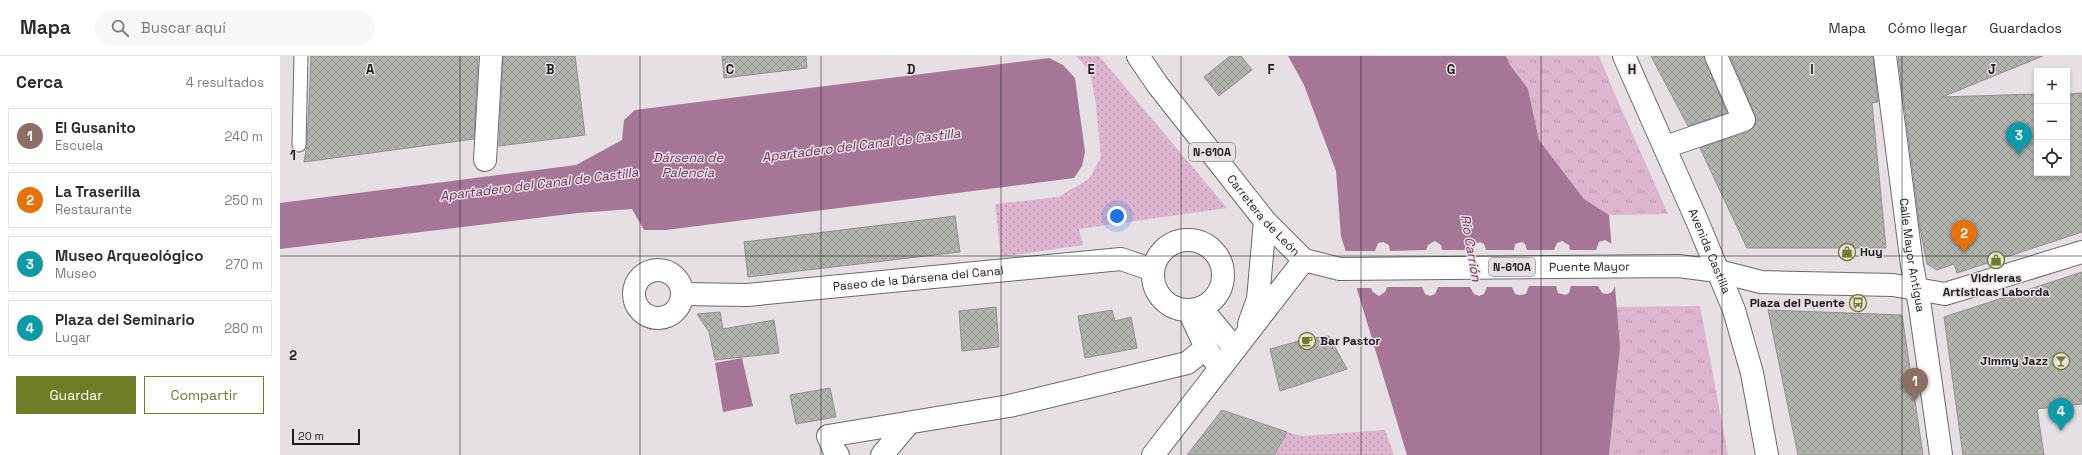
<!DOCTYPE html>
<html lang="es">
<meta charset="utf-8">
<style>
:root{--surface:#fff;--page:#f7f7f7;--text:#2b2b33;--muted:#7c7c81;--line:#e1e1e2;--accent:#717c27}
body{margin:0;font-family:"Space Grotesk",sans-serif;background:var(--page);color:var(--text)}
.controls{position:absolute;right:12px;top:12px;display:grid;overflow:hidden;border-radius:0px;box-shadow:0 2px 6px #0003}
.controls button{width:36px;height:36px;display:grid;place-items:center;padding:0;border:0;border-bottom:1px solid var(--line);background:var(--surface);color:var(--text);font:20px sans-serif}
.scale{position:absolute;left:12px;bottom:10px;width:68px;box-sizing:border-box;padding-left:4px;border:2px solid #1d1b1c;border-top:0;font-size:11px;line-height:14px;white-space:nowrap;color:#1d1b1c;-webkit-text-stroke:3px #e6dfe3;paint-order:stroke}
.you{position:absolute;left:837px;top:160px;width:14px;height:14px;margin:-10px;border:3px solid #fff;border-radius:50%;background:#1a73e8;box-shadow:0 0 0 6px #1a73e833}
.badge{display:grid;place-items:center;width:26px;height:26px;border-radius:50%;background:var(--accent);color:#fff;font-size:13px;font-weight:700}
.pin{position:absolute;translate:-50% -33px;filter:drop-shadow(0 1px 2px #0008)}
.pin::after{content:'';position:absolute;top:21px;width:14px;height:12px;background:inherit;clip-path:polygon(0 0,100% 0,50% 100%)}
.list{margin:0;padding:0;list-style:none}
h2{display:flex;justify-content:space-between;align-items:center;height:52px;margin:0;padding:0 16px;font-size:17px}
h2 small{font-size:13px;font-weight:400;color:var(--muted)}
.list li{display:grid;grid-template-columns:26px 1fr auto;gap:12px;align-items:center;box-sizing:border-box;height:56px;margin:0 8px 8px;padding:0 8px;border:1px solid var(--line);border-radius:0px}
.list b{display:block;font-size:15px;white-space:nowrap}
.list p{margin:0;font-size:13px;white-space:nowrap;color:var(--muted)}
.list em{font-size:13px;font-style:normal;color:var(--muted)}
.actions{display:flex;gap:8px;padding:12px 16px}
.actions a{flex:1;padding:9px 0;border:1px solid var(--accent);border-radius:0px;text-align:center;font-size:14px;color:var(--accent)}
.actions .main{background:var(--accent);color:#fff}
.icon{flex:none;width:22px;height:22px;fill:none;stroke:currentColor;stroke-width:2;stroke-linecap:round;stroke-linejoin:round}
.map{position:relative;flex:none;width:1802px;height:399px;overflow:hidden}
header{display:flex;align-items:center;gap:24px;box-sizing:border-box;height:56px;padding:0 20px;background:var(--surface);border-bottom:1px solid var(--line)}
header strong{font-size:19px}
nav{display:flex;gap:22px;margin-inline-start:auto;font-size:14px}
.search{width:280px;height:36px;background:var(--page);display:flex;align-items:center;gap:10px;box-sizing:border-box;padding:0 14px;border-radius:22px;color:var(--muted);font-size:15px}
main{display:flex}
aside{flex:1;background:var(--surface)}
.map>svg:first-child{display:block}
.grass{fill:url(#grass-dots)}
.park{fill:url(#park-tufts)}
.water{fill:#a67696}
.pier{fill:#e6dfe3}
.building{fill:url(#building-cross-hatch);stroke:#90918c}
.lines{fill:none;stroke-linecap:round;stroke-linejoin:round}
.service-casing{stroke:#6e696c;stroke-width:15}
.minor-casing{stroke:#6e696c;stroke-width:24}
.tertiary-casing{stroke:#6e696c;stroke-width:24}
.secondary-casing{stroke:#6e696c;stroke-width:24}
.trunk-casing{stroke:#6e696c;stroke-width:24}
.service{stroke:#fff;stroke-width:13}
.minor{stroke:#fff;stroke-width:22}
.tertiary{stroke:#fff;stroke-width:22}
.secondary{stroke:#fff;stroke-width:22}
.trunk{stroke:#fff;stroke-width:22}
.grid{fill:none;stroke:#1d1b1c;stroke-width:1;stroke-opacity:0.55}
.labels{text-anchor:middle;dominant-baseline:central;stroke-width:3;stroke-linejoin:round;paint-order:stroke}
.shield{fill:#e6dfe3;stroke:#595658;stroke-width:1}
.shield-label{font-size:11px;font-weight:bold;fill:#1d1b1c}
.street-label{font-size:12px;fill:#1d1b1c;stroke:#e6dfe3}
.poi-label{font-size:12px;font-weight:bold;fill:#1d1b1c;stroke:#e6dfe3;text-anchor:start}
.water-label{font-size:13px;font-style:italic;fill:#6e315d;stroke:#e6dfe3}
.grid-label{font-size:13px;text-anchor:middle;font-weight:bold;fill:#1d1b1c;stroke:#e6dfe3;stroke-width:3;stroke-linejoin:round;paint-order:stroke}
</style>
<header>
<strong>Mapa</strong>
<div class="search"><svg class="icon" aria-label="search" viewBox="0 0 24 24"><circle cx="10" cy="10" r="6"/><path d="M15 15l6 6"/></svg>Buscar aquí</div>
<nav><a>Mapa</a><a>Cómo llegar</a><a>Guardados</a></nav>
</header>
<main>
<aside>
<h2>Cerca<small>4 resultados</small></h2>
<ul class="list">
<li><span class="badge" style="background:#8d6e63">1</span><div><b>El Gusanito</b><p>Escuela</p></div><em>240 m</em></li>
<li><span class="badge" style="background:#e8710a">2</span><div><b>La Traserilla</b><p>Restaurante</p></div><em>250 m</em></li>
<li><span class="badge" style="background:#0f9aa8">3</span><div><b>Museo Arqueológico</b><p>Museo</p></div><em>270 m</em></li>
<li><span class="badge" style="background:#0f9aa8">4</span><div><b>Plaza del Seminario</b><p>Lugar</p></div><em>280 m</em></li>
</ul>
<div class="actions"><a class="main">Guardar</a><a>Compartir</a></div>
</aside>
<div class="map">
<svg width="1802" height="399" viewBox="0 0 1802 399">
<defs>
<pattern id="grass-dots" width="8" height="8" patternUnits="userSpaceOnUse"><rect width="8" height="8" fill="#ddb5cf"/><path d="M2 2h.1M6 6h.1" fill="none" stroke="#bd9bb1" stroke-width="1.8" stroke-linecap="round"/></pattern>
<pattern id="park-tufts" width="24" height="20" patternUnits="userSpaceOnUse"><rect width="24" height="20" fill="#ddb5cf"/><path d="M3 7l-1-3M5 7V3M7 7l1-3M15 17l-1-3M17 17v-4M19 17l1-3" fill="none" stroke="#bd9bb1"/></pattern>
<pattern id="building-cross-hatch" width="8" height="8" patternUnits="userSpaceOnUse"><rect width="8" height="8" fill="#b1b3ad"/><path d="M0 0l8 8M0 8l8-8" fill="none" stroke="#989994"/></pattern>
</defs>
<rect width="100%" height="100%" fill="#e6dfe3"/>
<path class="grass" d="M796,0h23l128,152 -148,21 4,16 -82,12 -6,-53 63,-7 31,-18 12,-22 -5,-51 -6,-35z
M1105,374l9,25h-120l13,-23 15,4z"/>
<path class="park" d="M1226,0h93l17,41 52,117 -59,1 -25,-16 -45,-59 -11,-51 -18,-24z
M1420,250l28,149h-119l11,-108 -5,-40z"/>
<path class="water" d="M1008,0h218l4,9 18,24 11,51 45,59 25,16 11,132 -11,108h-202l-66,-219 -5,-65 -32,-86z
M769,2l14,7 12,13 10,74 -3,14 -8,12 -408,52h-22l-12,-21 -54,4 -298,36v-46l296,-38 46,-25 2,-20 11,-10z
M462,302l11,48 -30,6 -8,-49z"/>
<path class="pier" d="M1325,184l7,4 2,5 3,37h-2l-3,6 -5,2 -5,-1 -4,-7h-27l-2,7 -4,2 -7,-2 -2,-7h-27l-3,8 -6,1 -5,-1 -3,-7h-25l-3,7 -5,2 -5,-2 -4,-7h-32l-3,7 -5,2 -5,-2 -3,-7h-35l-2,5 -6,4 -6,-4 -2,-4h-17l-11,-37h32l3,-8 5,-1 6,3 1,6 36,-1 2,-5 7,-4 6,4 1,5h30l2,-6 6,-2 4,2 2,6h28l1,-6 7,-2 3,2 2,6h27l3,-7 5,-2 7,4 1,5h26l3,-8z"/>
<path class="building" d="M31,0h167l-4,83 -170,23 3,-17z
M223,0h72l10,79 -86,11z
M442,0h84l1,12 -83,10z
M950,0h11l11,14 -33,26 -15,-19z
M1371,0h53l23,57 -39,13z
M1450,0h143l5,46 -6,1 14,145h-139l-47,-100 48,-16 5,-4 3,-6 -1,-7z
M1618,0h145l-101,41 95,-3v79h30v-79l15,-1v139l-125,41 -3,-9 -17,6 -10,-6 -7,-36z
M675,160l5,36 -212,25 -4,-35z
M1802,216v132l-45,5 7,46h-81l-19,-138z
M716,251l3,40 -37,4 -3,-40z
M832,254l3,11 16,-4 6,31 -52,10 -7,-42z
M1488,254l134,5 21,140h-125z
M440,256l3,17 51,-9 5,33 -64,7 -6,-28 -12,-18z
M1049,280l18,33 -67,22 -10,-42 36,-10z
M550,332l6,29 -40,7 -6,-29z
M942,354l65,22 -13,23h-87z"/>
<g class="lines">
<g class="service-casing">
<path id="service" d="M19,89l2,-89"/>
</g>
<g class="minor-casing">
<g id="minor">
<path id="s1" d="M1605,0l27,209 8,42 21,148"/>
<path d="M1385,91l79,-27 -28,-64"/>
<path d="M205,104l6,-104"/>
<circle cx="908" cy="219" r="35"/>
<circle cx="378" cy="238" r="24"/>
<path d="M1438,215l43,11 132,3 52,9 137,-42"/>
<path id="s2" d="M403,238l64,1 374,-36 32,11"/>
<path d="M921,252l34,41"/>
<path d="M909,255l17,37 8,12"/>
<path d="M558,399l-4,-5 -6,-14 181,-30 178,-43 19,-15"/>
<path d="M602,399l27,-32"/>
</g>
</g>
<g class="tertiary-casing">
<path id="tertiary" d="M969,268l9,-25 7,-78
M873,399l151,-195"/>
</g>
<g class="secondary-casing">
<g id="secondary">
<path id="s3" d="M1344,0l74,167 36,87 18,63 15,82"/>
</g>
</g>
<g class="trunk-casing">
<g id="trunk">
<path id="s4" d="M858,0l19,28 108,137 39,39 36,9 338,-3 40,5"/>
</g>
</g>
<use href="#service" class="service"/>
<use href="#minor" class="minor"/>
<use href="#tertiary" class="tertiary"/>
<use href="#secondary" class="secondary"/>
<use href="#trunk" class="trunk"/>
</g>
<path class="grid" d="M180,0v399M360,0v399M541,0v399M721,0v399M901,0v399M1081,0v399M1261,0v399M1442,0v399M1622,0v399M0,200h1802"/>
<defs>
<g id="shop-ring" transform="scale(0.9)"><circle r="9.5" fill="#e6dfe3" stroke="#717c27" stroke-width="1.5"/><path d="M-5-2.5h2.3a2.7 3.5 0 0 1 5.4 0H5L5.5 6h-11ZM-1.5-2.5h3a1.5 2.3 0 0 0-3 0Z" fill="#717c27"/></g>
<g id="bus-ring" transform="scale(0.9)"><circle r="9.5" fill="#e6dfe3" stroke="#717c27" stroke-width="1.5"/><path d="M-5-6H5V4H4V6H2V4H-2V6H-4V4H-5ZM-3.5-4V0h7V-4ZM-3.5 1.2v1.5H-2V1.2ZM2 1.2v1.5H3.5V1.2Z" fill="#717c27"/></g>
<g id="cafe-ring" transform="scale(0.9)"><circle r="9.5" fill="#e6dfe3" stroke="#717c27" stroke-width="1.5"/><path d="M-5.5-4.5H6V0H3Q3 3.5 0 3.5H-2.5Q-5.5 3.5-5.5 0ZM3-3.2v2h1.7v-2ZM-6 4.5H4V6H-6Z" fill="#717c27"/></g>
<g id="bar-ring" transform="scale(0.9)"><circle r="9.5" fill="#e6dfe3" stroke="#717c27" stroke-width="1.5"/><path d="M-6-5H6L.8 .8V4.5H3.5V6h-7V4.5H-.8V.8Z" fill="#717c27"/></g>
</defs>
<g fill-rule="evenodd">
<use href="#shop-ring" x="1567" y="196"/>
<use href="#shop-ring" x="1716" y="204"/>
<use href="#bus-ring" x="1578" y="247"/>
<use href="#cafe-ring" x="1027" y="285"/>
<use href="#bar-ring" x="1781" y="305"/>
</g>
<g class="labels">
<g class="shield">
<rect x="909" y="87" width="46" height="18" rx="3"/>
<rect x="1209" y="202" width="46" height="18" rx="3"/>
</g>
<g class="shield-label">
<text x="932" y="96">N-610A</text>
<text x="1232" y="211">N-610A</text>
</g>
<g class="street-label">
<text stroke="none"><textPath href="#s4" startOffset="203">Carretera de León</textPath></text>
<text stroke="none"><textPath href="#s3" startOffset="213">Avenida Castilla</textPath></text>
<text stroke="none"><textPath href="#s1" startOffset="201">Calle Mayor Antigua</textPath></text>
<text stroke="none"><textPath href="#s4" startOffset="550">Puente Mayor</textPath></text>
<text stroke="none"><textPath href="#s2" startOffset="236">Paseo de la Dársena del Canal</textPath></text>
</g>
<g class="poi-label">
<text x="1580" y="196">Huy</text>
<text x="1716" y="222" text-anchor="middle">Vidrieras<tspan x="1716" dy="14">Artísticas Laborda</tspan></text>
<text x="1565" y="247" text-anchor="end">Plaza del Puente</text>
<text x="1040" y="285">Bar Pastor</text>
<text x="1768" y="305" text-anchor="end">Jimmy Jazz</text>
</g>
<g class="water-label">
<text transform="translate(581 89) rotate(-7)">Apartadero del Canal de Castilla</text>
<text x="408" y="101">Dársena de<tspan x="408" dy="15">Palencia</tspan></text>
<text transform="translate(259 128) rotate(-7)">Apartadero del Canal de Castilla</text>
<text transform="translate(1191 192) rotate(80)">Río Carrión</text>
</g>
</g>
<g class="grid-label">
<text x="90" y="18">A</text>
<text x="270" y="18">B</text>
<text x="450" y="18">C</text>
<text x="631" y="18">D</text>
<text x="811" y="18">E</text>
<text x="991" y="18">F</text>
<text x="1171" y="18">G</text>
<text x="1352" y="18">H</text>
<text x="1532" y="18">I</text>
<text x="1712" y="18">J</text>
<text x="13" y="104">1</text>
<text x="13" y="304">2</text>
</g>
</svg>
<div class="controls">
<button>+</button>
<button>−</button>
<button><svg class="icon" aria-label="locate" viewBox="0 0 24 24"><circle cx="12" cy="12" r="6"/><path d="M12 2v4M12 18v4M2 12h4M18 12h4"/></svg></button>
</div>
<div class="scale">20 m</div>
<div class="you"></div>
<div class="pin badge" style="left:1635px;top:345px;background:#8d6e63">1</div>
<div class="pin badge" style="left:1684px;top:197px;background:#e8710a">2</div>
<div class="pin badge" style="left:1739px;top:99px;background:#0f9aa8">3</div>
<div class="pin badge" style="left:1781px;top:375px;background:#0f9aa8">4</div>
</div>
</main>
